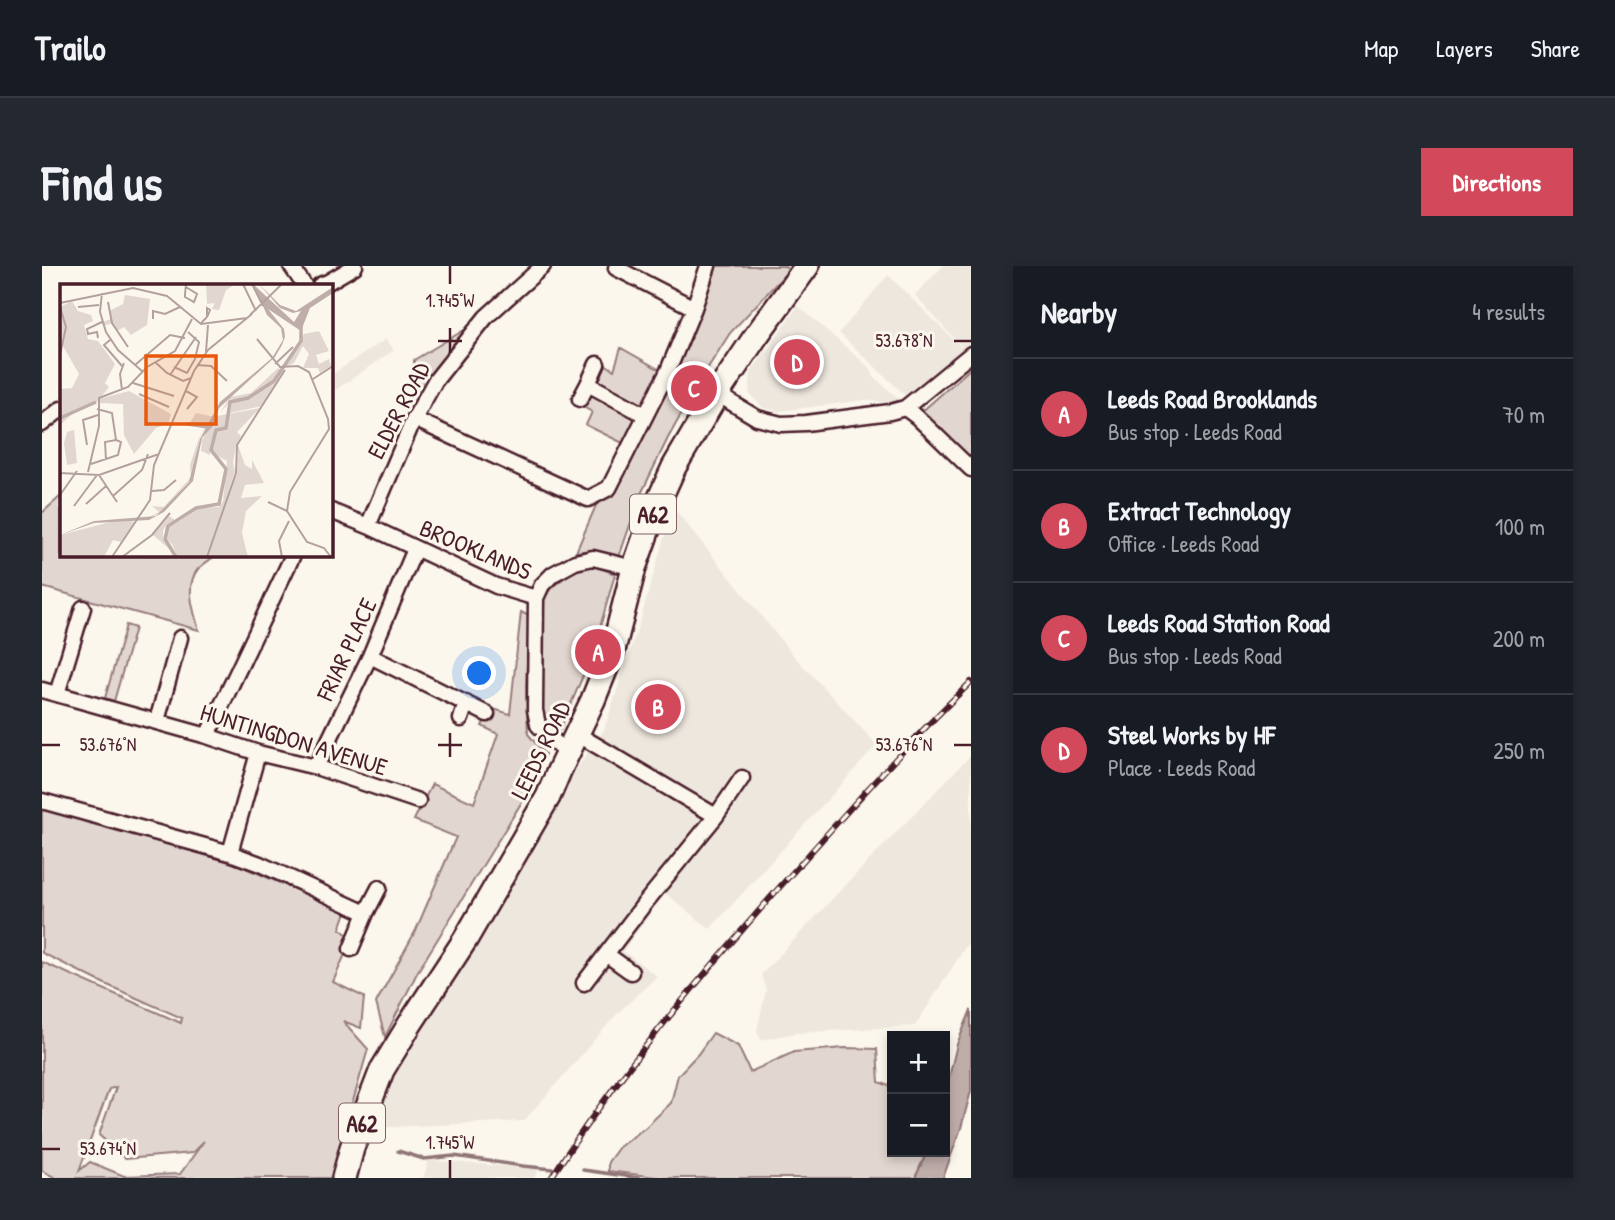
<!DOCTYPE html>
<meta charset="utf-8">
<style>
:root{--surface:#171b24;--page:#242831;--text:#f1f3f6;--muted:#9ea1a6;--line:#363941;--accent:#d1495b}
body{margin:0;font-family:"Patrick Hand",sans-serif;background:var(--page);color:var(--text)}
.controls{position:absolute;right:21px;bottom:21px;display:grid;overflow:hidden;border-radius:0px;box-shadow:0 4px 10px #0003}
.controls button{width:63px;height:63px;display:grid;place-items:center;padding:0;border:0;border-bottom:2px solid var(--line);background:var(--surface);color:var(--text);font:35px sans-serif}
.you{position:absolute;left:438px;top:408px;width:24px;height:24px;margin:-18px;border:5px solid #fff;border-radius:50%;background:#1a73e8;box-shadow:0 0 0 10px #1a73e833}
.badge{display:grid;place-items:center;width:46px;height:46px;border-radius:50%;background:var(--accent);color:#fff;font-size:23px;font-weight:700}
.pin{position:absolute;translate:-50% -50%;border:4px solid #fff;box-shadow:0 2px 7px #0006}
.list{margin:0;padding:0;list-style:none}
h2{display:flex;justify-content:space-between;align-items:center;height:91px;margin:0;padding:0 28px;font-size:30px}
h2 small{font-size:23px;font-weight:400;color:var(--muted)}
.list li{display:grid;grid-template-columns:46px 1fr auto;gap:21px;align-items:center;box-sizing:border-box;height:112px;padding:0 28px;border-top:2px solid var(--line)}
.list b{display:block;font-size:26px;white-space:nowrap}
.list p{margin:0;font-size:23px;white-space:nowrap;color:var(--muted)}
.list em{font-size:23px;font-style:normal;color:var(--muted)}
.map{position:relative;flex:none;width:929px;height:912px;overflow:hidden;border-radius:0px}
header{display:flex;align-items:center;gap:42px;box-sizing:border-box;height:98px;padding:0 35px;background:var(--surface);border-bottom:2px solid var(--line)}
header strong{font-size:33px}
nav{display:flex;gap:38px;margin-inline-start:auto;font-size:24px}
.intro{display:flex;align-items:center;justify-content:space-between;box-sizing:border-box;height:168px;padding:0 42px}
h1{margin:0;font-size:49px}
.button{padding:18px 32px;border-radius:0px;background:var(--accent);color:#fff;font-size:24px;font-weight:700}
main{display:flex;gap:42px;padding:0 42px}
aside{flex:1;background:var(--surface);border-radius:0px;box-shadow:0 4px 10px #0003}
.map>svg:first-child{display:block}
.built{fill:#eee7de}
.green{fill:#e2d7d0;stroke:#967b7e;stroke-width:2;fill-rule:evenodd}
.water{fill:#bfadaa;stroke:#907477;stroke-width:2}
.lines{fill:none;stroke-linecap:round;stroke-linejoin:round}
.stream{stroke:#907477;stroke-width:3.5}
.minor-casing{stroke:#4a1f2b;stroke-width:19}
.primary-casing{stroke:#4a1f2b;stroke-width:28}
.minor{stroke:#fbf7ec;stroke-width:14}
.primary{stroke:#fbf7ec;stroke-width:23}
.rail-casing{stroke:#4a1f2b;stroke-width:6}
.rail{stroke:#fbf7ec;stroke-width:3.5;stroke-dasharray:10;stroke-linecap:butt}
.ticks{fill:none;stroke:#4a1f2b;stroke-width:2.5}
.labels{text-anchor:middle;dominant-baseline:central;stroke-width:6;stroke-linejoin:round;paint-order:stroke}
.shield{fill:#fbf7ec;stroke:#7f6065;stroke-width:2}
.shield-label{font-size:23px;font-weight:bold;fill:#4a1f2b}
.street-label{font-size:24px;fill:#4a1f2b;stroke:#fbf7ec}
.inset-river{fill:none;stroke:#bfadaa;stroke-width:3.5}
.inset-road{fill:none;stroke:#b4a19f;stroke-width:2}
.view{fill:#e8590c;fill-opacity:0.15;stroke:#e8590c;stroke-width:3.5}
.inset-edge{fill:none;stroke:#4a1f2b;stroke-width:3.5}
.ticks-label{font-size:18px;text-anchor:middle;fill:#4a1f2b;stroke:#fbf7ec;stroke-width:6;stroke-linejoin:round;paint-order:stroke}
</style>
<header>
<strong>Trailo</strong>
<nav><a>Map</a><a>Layers</a><a>Share</a></nav>
</header>
<div class="intro"><h1>Find us</h1><a class="button">Directions</a></div>
<main>
<div class="map">
<svg width="929" height="912" viewBox="0 0 929 912">
<rect width="100%" height="100%" fill="#fbf7ec"/>
<filter id="ink" filterUnits="userSpaceOnUse"><feTurbulence type="fractalNoise" baseFrequency=".0143" numOctaves="2"/><feDisplacementMap in="SourceGraphic" scale="14" xChannelSelector="R" yChannelSelector="G"/><feConvolveMatrix kernelMatrix="1 2 1 2 8 2 1 2 1" color-interpolation-filters="sRGB"/></filter>
<g filter="url(#ink)">
<path class="built" d="M901,0h28v91l-56,-62z
M846,9l75,74 -58,46 -66,-62z
M756,40l72,62 4,9 26,23 -16,2 -18,-2 -87,11 -16,-3 -14,-15 2,-21z
M344,73l8,11 -63,43v-18z
M631,241l120,148 84,90 -167,184 -45,-36 -42,58 34,25 -40,38 -93,107 -153,7 25,-54 99,-161 82,-145 27,-38 39,-119z
M929,489v183l-56,88 -120,7 -34,7 -4,-9 9,-41 -5,-15 75,-80z
M387,894l110,9 -5,9h-111z"/>
<path class="green" d="M674,0h68l5,4 -59,63 -28,44 -34,61 -28,58 -21,61 -6,1 -23,-8 -14,2 21,-49 19,-18 19,-36 -49,-24 6,-13 -16,-9 20,-45 18,12 7,-22 41,23 12,2 27,-61z
M444,51l-71,98 -1,-55z
M929,102v92l-52,-46z
M19,230v59h155c-6,5 -13,9 -18,14 -14,17 -4,43 1,61l-157,-43v-74z
M551,299l22,9 -22,78 -33,78c-16,-1 -17,-9 -21,-23l5,-108 7,-11 29,-22z
M479,346l8,4 -3,71 2,47 17,20 -14,33 -113,184 -33,66 -9,-34 40,-73 40,-93 -42,-17 18,-36 42,19 24,-69 -16,-8 8,-18 20,6z
M84,359l9,3 -21,73 -9,-3z
M0,543l192,54 112,49 -6,17 12,9 -19,44 31,15 -3,31 -18,-7 25,28 -37,129h-275l-14,-7v-209l139,61 1,-5 -79,-35 -61,-30zM74,821l-17,48 26,24 67,-6 12,-12 -24,33 -56,2 -34,-14 -11,9 30,-82z
M671,767l25,13 12,26 44,-20 51,-4 32,1 2,33 13,5v65h35l-12,26h-251l-56,-7v-9l11,-15 27,-20 25,-24 7,-28 20,-21z"/>
<path class="water" d="M929,744v81l-10,37 -18,50h-28l12,-26h18v-58l12,-50z"/>
<g class="lines">
<path class="stream" d="M356,885l26,8 30,-3 69,10 30,3
M541,904l56,8"/>
<g class="minor-casing">
<path id="minor" d="M249,0l13,19
M574,2l78,40
M278,19l8,-3 27,-16
M555,98l-9,20 57,31
M675,128l40,24 24,6 25,-1 84,-11 15,-4 12,9 54,52
M538,133l8,-15
M863,142l66,-54
M372,153l174,80 21,-11 58,-115 27,-65 14,-42
M0,158l19,-15
M289,245l37,15 128,60 40,12
M326,260l46,-107 21,-38 51,-64 57,-51
M328,390l117,58
M0,424l165,46 51,17 58,14 102,34
M15,428l26,-86
M419,453l5,-16
M115,455l23,-83
M535,468l139,82 -71,87 -61,80
M165,470l86,-181
M525,488l-29,-29 -3,-15 1,-112 6,-13 11,-11 22,-12 18,-4 41,10
M274,501l54,-111 45,-107
M0,535l188,52 30,11 106,49 -15,36
M674,550l26,-38
M188,587l28,-100
M324,647l13,-25
M564,688l25,18"/>
</g>
<g class="primary-casing">
<path id="primary" d="M302,912l8,-30 30,-78 28,-46 55,-84 83,-143 11,-26 34,-71 20,-50 21,-82 21,-59 19,-42 43,-73 39,-58 51,-70"/>
</g>
<use href="#minor" class="minor"/>
<use href="#primary" class="primary"/>
<g class="rail-casing">
<path id="rail" d="M509,912c66,-103 147,-198 227,-289 63,-71 125,-141 193,-207"/>
</g>
<use href="#rail" class="rail"/>
</g>
</g>
<path class="ticks" d="M408,0v18M408,62v25M396,75h24M912,75h17M408,467v24M0,479h18M396,479h24M912,479h17M0,883h18M408,894v18"/>
<g class="labels">
<g class="shield">
<rect x="588" y="228.5" width="46" height="39" rx="5"/>
<rect x="297" y="837.5" width="46" height="39" rx="5"/>
</g>
<g class="shield-label">
<text x="611" y="248">A62</text>
<text x="320" y="857">A62</text>
</g>
<g class="street-label">
<text transform="translate(356 144) rotate(-62)">ELDER ROAD</text>
<text transform="translate(434 283) rotate(23)">BROOKLANDS</text>
<text transform="translate(304 383) rotate(-65)">FRIAR PLACE</text>
<text transform="translate(252 473) rotate(17)">HUNTINGDON AVENUE</text>
<text transform="translate(498 484) rotate(-64)">LEEDS ROAD</text>
</g>
</g>
<g transform="translate(18 18)">
<rect width="273" height="273" fill="#fbf7ec"/>
<path d="M146,0l28,1 -8,5 -7,20 -7,-1 3,-6 -8,1zM65,11l25,4 -3,26 -16,10 -7,-8 -7,4 -4,-8 -10,3 -1,-4 9,-3 -2,-8 14,-7zM12,17l6,10 13,4 2,6 -9,4 4,14 10,2 17,23 -10,19 4,4 -12,15 -20,8 -17,15v-36l12,-1 7,-14 -19,-33v-34zM259,47l10,20 -13,4 3,9 10,-5 2,7 -11,7 -2,-5h-15l6,-14 -6,-8 -9,17 -10,5 20,-34zM218,84l6,3 -22,35 -32,7 2,-14 -12,14 10,-16 21,-4zM69,107l42,23 -3,10 -12,4 -22,26 -10,-19 -1,-31 -24,-1v-4zM200,124l-23,24 4,4 -5,10 -3,16 2,10 -7,20 9,-18 1,-29 7,20 7,4v-9l12,23 -19,2 -4,13 21,-2 -16,15 -4,22 6,24h-71l-5,-13 -7,-6 2,-11 9,-6 -11,6 -2,4v8l11,14 -21,-18 16,-19 9,6 19,-14 22,-1 4,-6 4,-40 -14,-7 -2,-14 -1,15 -9,-4 1,-11 15,-24zM136,129l18,4 -14,20 -8,41 -31,34 -5,3 -9,3 12,-6 -7,-6 12,1 27,-30 -1,-12 9,-27 6,-9 -16,-5zM14,146l3,33 -10,2 -3,-22 3,-11zM62,235l12,3 -13,20 -8,-2 -9,17h-41l-3,-5v-17z" fill="#e2d7d0"/>
<path d="M193,0l41,38 7,-11 -8,2 -13,-5 -21,-24 21,21 16,6 37,-24v6l-23,15 -9,23 -33,-22 16,20 1,8 -3,8 -7,12 -56,51 -6,18 -11,12 -9,43 -29,31 -15,8 -55,3 -34,12 34,-14 62,-5 33,-34 11,-43 20,-37 52,-44 11,-18 -2,-12 -14,-13z" fill="#bfadaa"/>
<path class="inset-river" d="M0,134l36,-16M127,140l23,3M116,273l-11,-18 3,-13 28,-18 23,-4 7,-35 -15,-19 5,-20 10,-2 4,-26 18,-4 26,-17 27,-40v-17"/>
<path class="inset-road" d="M183,0l13,27M192,0l11,22M126,3l11,7 -3,8 -9,-5v-3l1,-10M42,9l-2,19 6,20 12,18 24,21M48,18l4,21 16,24M0,19l73,-15 34,8 34,28 46,-6M0,23l6,20 -6,28M18,23l21,-2M190,31l32,-31M93,35v-8l12,3 15,-7M141,40l1,-2 4,-4 2,-3 2,-5 -3,-2v9M38,54l-1,-6 -9,2 -1,-5 15,-7M197,55l23,28 18,-1 11,6 19,47 1,10 -39,63 -3,19 20,31 17,6 7,9M50,56l-6,5 18,21M146,68l2,-27M95,78l12,11 16,8 8,-3M215,80l18,-17M75,81l35,-30 15,3M137,81l14,1 16,15M114,83l13,6 8,-14 4,-17 -11,-10M110,91l26,-38M253,95l20,-13M73,99l41,13M62,106l-2,-16 4,-11M126,107l11,6 -10,12M79,110l30,13M37,125l15,4 4,27 -11,2 1,18M27,161l-4,-25 15,-5M31,180l27,-9 3,-13 -5,-2M28,188l11,-46v-28l29,-11 19,-20 28,-16 17,-32M0,189l39,2 60,-21M39,191l18,27M92,207l12,-1 12,-10M0,211l17,-24M53,212l29,-26 6,-16M208,218l19,9M26,220l20,-18M14,222l23,-31M52,273l38,-57 4,-35 40,-94 14,-21 44,-36M62,273l30,-22 18,-22M147,273l29,-84 1,-28 48,-75M222,273l-3,-16 10,-20"/>
<path class="view" d="M86,72h70v68h-70z"/>
<rect width="273" height="273" class="inset-edge"/>
</g>
<g class="ticks-label">
<text x="408" y="41">1.745°W</text>
<text x="862" y="81">53.678°N</text>
<text x="66" y="485">53.676°N</text>
<text x="862" y="485">53.676°N</text>
<text x="408" y="883">1.745°W</text>
<text x="66" y="889">53.674°N</text>
</g>
</svg>
<div class="controls">
<button>+</button>
<button>−</button>
</div>
<div class="you"></div>
<div class="pin badge" style="left:556px;top:386px">A</div>
<div class="pin badge" style="left:616px;top:441px">B</div>
<div class="pin badge" style="left:652px;top:122px">C</div>
<div class="pin badge" style="left:755px;top:96px">D</div>
</div>
<aside>
<h2>Nearby<small>4 results</small></h2>
<ul class="list">
<li><span class="badge">A</span><div><b>Leeds Road Brooklands</b><p>Bus stop · Leeds Road</p></div><em>70 m</em></li>
<li><span class="badge">B</span><div><b>Extract Technology</b><p>Office · Leeds Road</p></div><em>100 m</em></li>
<li><span class="badge">C</span><div><b>Leeds Road Station Road</b><p>Bus stop · Leeds Road</p></div><em>200 m</em></li>
<li><span class="badge">D</span><div><b>Steel Works by HF</b><p>Place · Leeds Road</p></div><em>250 m</em></li>
</ul>
</aside>
</main>
